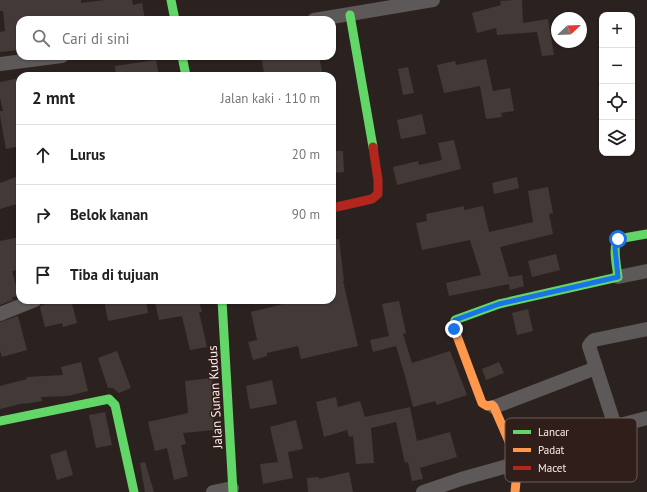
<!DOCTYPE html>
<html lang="id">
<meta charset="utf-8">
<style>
:root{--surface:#fff;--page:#f6f6f6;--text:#202124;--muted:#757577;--line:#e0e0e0}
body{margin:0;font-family:"PT Sans",sans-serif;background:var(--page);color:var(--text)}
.controls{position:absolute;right:12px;top:12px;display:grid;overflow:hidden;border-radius:8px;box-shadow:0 1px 3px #0004}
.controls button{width:36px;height:36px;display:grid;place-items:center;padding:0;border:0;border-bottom:1px solid var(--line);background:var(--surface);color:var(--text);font:20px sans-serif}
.compass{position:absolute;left:551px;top:12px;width:36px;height:36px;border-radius:50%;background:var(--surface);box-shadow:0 1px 3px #0004;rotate:67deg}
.stop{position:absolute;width:12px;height:12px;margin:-9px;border:3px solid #1a73e8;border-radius:50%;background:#fff}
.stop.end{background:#1a73e8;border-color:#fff;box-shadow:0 1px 4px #0008}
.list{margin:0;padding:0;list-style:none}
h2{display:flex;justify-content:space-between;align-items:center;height:52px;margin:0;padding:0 16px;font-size:17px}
h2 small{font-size:13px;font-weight:400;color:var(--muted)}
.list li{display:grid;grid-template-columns:26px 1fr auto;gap:12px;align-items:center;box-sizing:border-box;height:60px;padding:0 16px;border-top:1px solid var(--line)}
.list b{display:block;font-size:15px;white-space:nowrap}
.list em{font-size:13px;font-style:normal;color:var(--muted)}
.icon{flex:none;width:22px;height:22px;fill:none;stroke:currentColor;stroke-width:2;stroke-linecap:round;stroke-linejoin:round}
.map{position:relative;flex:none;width:647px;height:492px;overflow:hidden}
.search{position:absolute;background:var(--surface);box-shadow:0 1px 3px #0004;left:16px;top:16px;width:320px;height:44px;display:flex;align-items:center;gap:10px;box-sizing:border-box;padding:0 14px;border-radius:12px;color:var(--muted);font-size:15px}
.panel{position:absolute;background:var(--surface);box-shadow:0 1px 3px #0004;left:16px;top:72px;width:320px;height:232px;border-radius:12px}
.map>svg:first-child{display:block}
.building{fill:#433a38}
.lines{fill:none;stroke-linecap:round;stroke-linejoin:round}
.street{stroke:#5d5958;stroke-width:14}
.fast{stroke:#63d668;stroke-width:9}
.slow{stroke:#ff974d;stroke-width:9}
.jam{stroke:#b3261e;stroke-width:9}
.route{stroke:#1a73e8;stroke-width:5}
.labels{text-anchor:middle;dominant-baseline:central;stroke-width:3;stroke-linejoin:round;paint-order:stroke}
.street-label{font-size:13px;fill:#f9ebe9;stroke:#301e1b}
.key{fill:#301e1b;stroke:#6c5c59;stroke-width:1}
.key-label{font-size:11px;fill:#f9ebe9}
</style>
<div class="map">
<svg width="647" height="492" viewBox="0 0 647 492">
<rect width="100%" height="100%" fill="#2b2220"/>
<path class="building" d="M0,0h81v3l24,-3h27l1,5 9,-2 3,17h-125v30l-20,2v-20l5,-1 -2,-20h-3z
M514,0h8l1,23 25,-4 6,36 -12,1 -5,-24 -40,3 -1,-7 -19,5 -5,-20 29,-8 -1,-4z
M261,56h58l4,20h-54l-1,-3h-4z
M486,59l7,32 17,-3 4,23 -13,2 1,4 -16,2 -6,-33 -36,7 -7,-28 18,-4 1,4z
M156,60l3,16h-43l-1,-10z
M408,67l6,26 -11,2 -5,-26z
M20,78v68l-14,3 -6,-34v-4h3l-3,-13v-16z
M422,114l4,20 -25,5 -4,-19z
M454,140l7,29 -64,16 -4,-18 25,-6 1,4 23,-5 -4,-17z
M332,151h11l1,21 -10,1z
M16,177v1l4,-1v26l-20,6v-26z
M517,177l2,11 -25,6 -2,-11z
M548,187l5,26 -4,1 4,20 -53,13 9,30 13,-2 2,11 -14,4 -1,-6 -60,12 -3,-13 35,-8 -11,-35 -48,10 -6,-27 11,-2 -1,-7 38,-8v4l19,-4 6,26 44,-10 -5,-31z
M20,237v32l-8,2 7,25 -7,1 1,3 -13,5v-64z
M339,239l5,42h-1l15,65 -57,13 -3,-13 -31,7v3l-14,4 -5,-18 9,-2 -6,-28 36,-9v-3h45v-60z
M556,254l4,16 -28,7 -4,-16z
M62,300h9l6,23 -14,4 -1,-4 -17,4 -5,-20 2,-2z
M104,300h42l2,13 -40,8z
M163,300h36l3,12h-3l8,35 -17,3 -8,-34 -23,4 -4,-18z
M399,301l7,32 -3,1 9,29 38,-12 17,44 -30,10 -2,-4 -22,6 -8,-31 -9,-30 -23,6 -3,-12 19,-4 -7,-32z
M528,309l5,22 -16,4 -5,-22z
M18,316l9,34 -25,7 -2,-6v-29z
M117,351l14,37 -12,5 -6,-5h-5l-10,-30z
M81,362l7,29 -20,5 -27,1 1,4 -12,2 -10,1 -20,5v-23l27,-7v-2l36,-2 -2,-8z
M499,362l5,11 -18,7 -4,-11z
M212,378l2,21h-2l2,31 -31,3 3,11 -5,1 7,31 -14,4 -7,-32 -12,3 -7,-29 40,-9 -3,-32z
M272,380l5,24 -27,5 -4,-23z
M336,397l2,10 22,-6 5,16 45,-10 7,34 33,-9 7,25 -37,11 3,11 -11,2 -4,-19 -3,1 -9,-41 -25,6 3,35 -18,1 -3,-28 -4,1 -2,-7 -23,7 -8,-35z
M105,412l7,33 -16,3 -7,-33z
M296,420l7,29 -15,3 5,26 -30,6 -3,-20 18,-2 -8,-35z
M66,450l7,25 -16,5 -7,-25z
M145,462l9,30h-9l-5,-29z
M349,472l4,20h-45l-1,-14 12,-1v2z"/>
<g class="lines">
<path class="street" d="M314,20l119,-20
M0,64l62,-8
M618,277l29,-6
M0,314l35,-14
M494,407l102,-39
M615,426l-26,-80 2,-3 3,-3 53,-11
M213,492l19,-4
M423,492l38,-13 43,-12 14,-5 24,-17 105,-27"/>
<path class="fast" d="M171,0l4,20
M350,15l23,132
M182,56l4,20
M222,300l11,192
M457,336l-3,-7 1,-9 44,-16 119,-27c-1,-9 -6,-31 0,-38l29,-5
M0,421l109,-22 6,6 19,87"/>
<path class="slow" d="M457,336l25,67 5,3 5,-1 2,2 24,55 -3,30"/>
<path class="jam" d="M332,208l40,-9 6,-5v-14l-5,-33"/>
</g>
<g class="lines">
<path class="route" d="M454,329v-6l1,-3 44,-16 119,-27 -3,-29 1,-7 2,-2"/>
</g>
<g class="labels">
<g class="street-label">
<text transform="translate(215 397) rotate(-93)">Jalan Sunan Kudus</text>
</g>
</g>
<rect x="505" y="418" width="132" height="64" rx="6" class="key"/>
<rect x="513" y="430" width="18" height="4" fill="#63d668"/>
<rect x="513" y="448" width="18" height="4" fill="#ff974d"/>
<rect x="513" y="466" width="18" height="4" fill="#b3261e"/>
<g class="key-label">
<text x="538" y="436">Lancar</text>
<text x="538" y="454">Padat</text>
<text x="538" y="472">Macet</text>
</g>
</svg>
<div class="controls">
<button>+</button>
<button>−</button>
<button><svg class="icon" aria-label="locate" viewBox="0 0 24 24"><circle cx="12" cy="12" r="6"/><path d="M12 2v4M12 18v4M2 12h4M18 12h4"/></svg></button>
<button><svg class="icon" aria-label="layers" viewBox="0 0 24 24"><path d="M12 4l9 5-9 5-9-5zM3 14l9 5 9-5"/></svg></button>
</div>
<svg class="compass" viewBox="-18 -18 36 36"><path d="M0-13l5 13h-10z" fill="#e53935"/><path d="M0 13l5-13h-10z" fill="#757577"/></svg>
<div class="stop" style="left:618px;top:239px"></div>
<div class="stop end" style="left:454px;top:329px"></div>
<div class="search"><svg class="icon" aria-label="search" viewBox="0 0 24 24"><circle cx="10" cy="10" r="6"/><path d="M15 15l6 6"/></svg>Cari di sini</div>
<section class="panel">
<h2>2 mnt<small>Jalan kaki · 110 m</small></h2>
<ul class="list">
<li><svg class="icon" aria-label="ahead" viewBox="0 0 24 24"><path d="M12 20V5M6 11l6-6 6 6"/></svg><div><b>Lurus</b></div><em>20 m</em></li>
<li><svg class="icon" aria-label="right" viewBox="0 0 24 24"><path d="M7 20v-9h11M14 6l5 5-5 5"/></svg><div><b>Belok kanan</b></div><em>90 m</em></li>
<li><svg class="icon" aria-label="arrive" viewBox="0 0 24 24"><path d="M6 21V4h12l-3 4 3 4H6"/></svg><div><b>Tiba di tujuan</b></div></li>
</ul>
</section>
</div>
